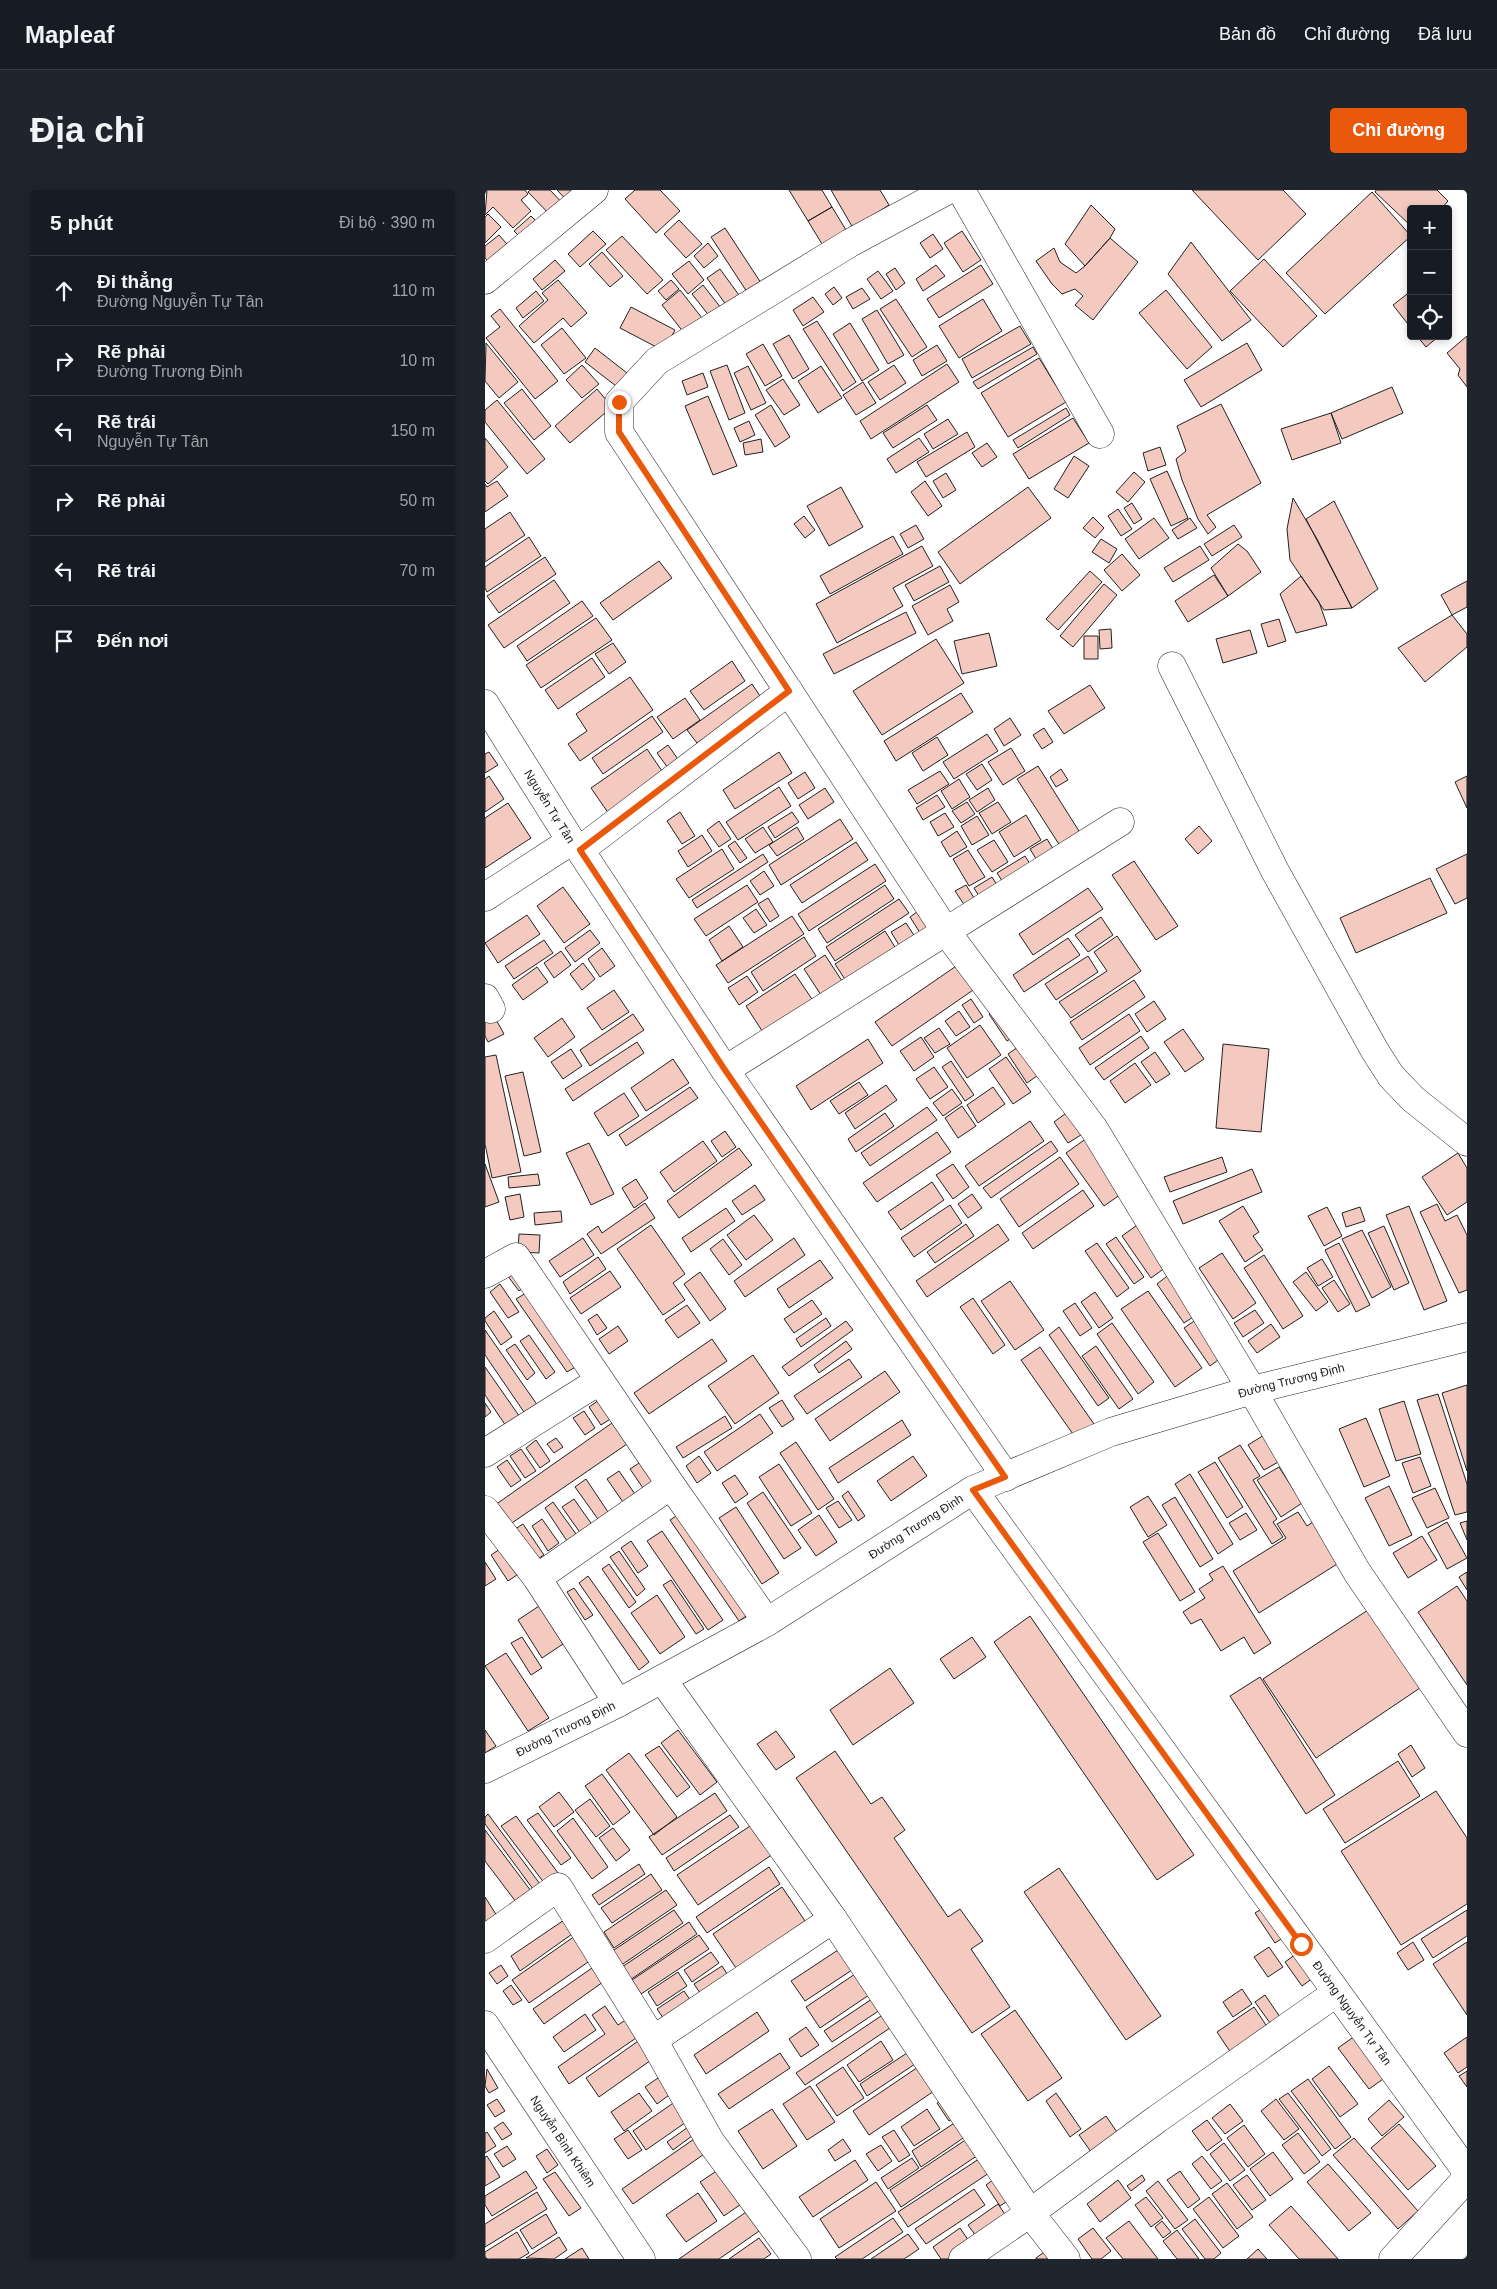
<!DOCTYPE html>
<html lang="vi">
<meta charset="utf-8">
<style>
:root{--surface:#171b24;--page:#20242c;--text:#f1f3f6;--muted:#9ea1a6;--line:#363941;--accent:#ea580c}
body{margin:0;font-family:Arial,sans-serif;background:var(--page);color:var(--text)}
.controls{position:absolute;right:15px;top:15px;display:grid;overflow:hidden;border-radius:5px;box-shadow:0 2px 8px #0003}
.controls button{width:45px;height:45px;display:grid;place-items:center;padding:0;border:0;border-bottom:1px solid var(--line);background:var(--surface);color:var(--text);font:25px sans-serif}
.stop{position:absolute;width:15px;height:15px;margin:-11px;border:4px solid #ea580c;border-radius:50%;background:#fff}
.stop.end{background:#ea580c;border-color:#fff;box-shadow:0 1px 5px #0008}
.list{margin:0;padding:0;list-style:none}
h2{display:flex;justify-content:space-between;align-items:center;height:65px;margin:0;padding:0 20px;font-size:21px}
h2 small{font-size:16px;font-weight:400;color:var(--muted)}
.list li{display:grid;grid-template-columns:32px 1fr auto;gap:15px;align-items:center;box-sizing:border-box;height:70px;padding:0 20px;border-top:1px solid var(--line)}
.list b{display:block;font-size:19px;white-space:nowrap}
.list p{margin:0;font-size:16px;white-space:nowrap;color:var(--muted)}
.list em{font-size:16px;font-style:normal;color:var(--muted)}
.icon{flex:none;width:28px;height:28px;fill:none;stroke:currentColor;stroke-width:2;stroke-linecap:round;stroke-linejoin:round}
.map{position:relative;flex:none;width:982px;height:2069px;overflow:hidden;border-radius:5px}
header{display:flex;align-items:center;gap:30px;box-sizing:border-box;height:70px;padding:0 25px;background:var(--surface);border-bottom:1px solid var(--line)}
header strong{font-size:24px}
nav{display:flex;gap:28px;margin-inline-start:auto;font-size:18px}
.intro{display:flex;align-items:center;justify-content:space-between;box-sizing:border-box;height:120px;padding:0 30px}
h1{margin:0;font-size:35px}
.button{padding:12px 22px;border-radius:5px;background:var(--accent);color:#fff;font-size:18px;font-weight:700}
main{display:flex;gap:30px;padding:0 30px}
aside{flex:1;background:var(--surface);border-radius:5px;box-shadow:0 2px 8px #0003}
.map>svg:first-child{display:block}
.building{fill:#f3c9c0;stroke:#222}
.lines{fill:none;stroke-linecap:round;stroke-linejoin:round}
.street-casing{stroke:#222;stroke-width:29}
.secondary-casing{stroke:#222;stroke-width:29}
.street{stroke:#fff;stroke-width:28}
.secondary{stroke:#fff;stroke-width:28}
.route{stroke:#ea580c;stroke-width:6}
.labels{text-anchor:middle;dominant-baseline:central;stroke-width:4;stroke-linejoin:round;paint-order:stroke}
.street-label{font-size:12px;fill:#222;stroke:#fff}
</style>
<header>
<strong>Mapleaf</strong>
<nav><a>Bản đồ</a><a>Chỉ đường</a><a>Đã lưu</a></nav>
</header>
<div class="intro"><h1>Địa chỉ</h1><a class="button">Chỉ đường</a></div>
<main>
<aside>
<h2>5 phút<small>Đi bộ · 390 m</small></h2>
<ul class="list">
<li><svg class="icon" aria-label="ahead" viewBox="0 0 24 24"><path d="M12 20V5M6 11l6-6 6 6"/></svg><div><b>Đi thẳng</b><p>Đường Nguyễn Tự Tân</p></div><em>110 m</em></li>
<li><svg class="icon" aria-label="right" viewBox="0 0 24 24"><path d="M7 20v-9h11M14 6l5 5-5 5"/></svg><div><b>Rẽ phải</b><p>Đường Trương Định</p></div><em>10 m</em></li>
<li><svg class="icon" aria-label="left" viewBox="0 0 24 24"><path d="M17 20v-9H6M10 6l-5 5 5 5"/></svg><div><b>Rẽ trái</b><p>Nguyễn Tự Tân</p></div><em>150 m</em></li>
<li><svg class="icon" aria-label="right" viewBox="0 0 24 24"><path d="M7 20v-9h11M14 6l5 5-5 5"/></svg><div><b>Rẽ phải</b></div><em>50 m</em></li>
<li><svg class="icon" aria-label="left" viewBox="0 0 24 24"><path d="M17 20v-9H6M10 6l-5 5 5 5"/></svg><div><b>Rẽ trái</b></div><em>70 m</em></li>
<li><svg class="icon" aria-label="arrive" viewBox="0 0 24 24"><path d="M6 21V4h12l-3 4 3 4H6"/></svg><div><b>Đến nơi</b></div></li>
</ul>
</aside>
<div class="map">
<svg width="982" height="2069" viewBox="0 0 982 2069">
<rect width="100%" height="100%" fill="#fff"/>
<path class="building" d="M2,0h38l3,4 -7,6 10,11 -18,17 -20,-21 -8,8z
M45,0h20l16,17 -12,12 -26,-27z
M72,0h27l-12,16z
M150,0h25l20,21 -24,22 -31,-34z
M304,0h33l10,17 -24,14z
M346,0h49l9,15 -36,23z
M707,0h91l23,24 -48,46z
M891,0h61l11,11 -7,8h-30v17l-36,-34z
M887,2l39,44 -86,78 -39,-41z
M606,15l24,24 -5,9 -25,28 -20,-22z
M347,17l14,23 -24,14 -14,-23z
M3,24l13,13 -16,16v-26z
M46,26l10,10 -17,15 -10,-10z
M194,30l23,24 -16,14 -22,-24z
M240,38l40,61 -14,9 -40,-61z
M108,41l13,13 -26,23 -12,-13z
M477,41l19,29 -18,12 -19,-29z
M448,44l10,15 -13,9 -10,-15z
M14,45l14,16 -20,16 -8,-9v-12z
M137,46l41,44 -16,14 -41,-44z
M625,48l28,24 -45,58 -18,-15 8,-9 -8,-7 -13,5 -10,-10 -16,-23 18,-13 6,14 16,11 9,-7z
M706,52l60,78 -29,21 -54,-67z
M223,53l10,13 -14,12 -10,-12z
M117,62l21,24 -13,11 -21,-23z
M779,69l53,57 -34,31 -53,-56z
M70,70l10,11 -23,19 -9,-11z
M204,71l15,19 -16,14 -16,-20z
M451,75l9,11 -22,15 -7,-12z
M496,75l12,19 -54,34 -12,-19z
M410,78l10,15 -9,7 -10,-16z
M235,79l24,33 -13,10 -24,-34z
M393,81l15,20 -12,8 -14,-20z
M73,90l29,33 -16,14 -8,-9 -29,25 -15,-17 29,-26 -6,-7z
M186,90l8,9 -13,11 -8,-9z
M218,95l22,28 -11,9 -22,-28z
M349,97l8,11 -9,7 -8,-11z
M377,98l8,11 -17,10 -7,-12z
M195,100l26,33 -18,15 -26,-33z
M681,100l46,57 -25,22 -48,-56z
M51,101l8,10 -21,17 -7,-10z
M926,101v37l-18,-23z
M328,107l11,15 -21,14 -10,-16z
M411,109l31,48 -15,10 -32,-48z
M498,109l19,32 -43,27 -20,-32z
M146,117l44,23 -11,21 -44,-23z
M15,119l58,72 -23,18 -49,-61 14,-11 -9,-11z
M392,120l27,45 -16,9 -26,-45z
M332,131l39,61 -13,9 -40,-62z
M365,133l29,47 -17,11 -29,-47z
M535,136l11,18 -59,34 -10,-19z
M77,138l24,30 -22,16 -23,-29z
M304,145l20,34 -16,10 -20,-35z
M932,146h22l-13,11z
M982,146v51l-9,-12 2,-6 -13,-16z
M1,153l32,39 -19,16 -14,-17z
M762,153l15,27 -61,37 -17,-27z
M278,154l19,32 -17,10 -19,-32z
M452,155l10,16 -25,15 -9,-16z
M548,157l4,7 -59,35 -5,-7z
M110,158l41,32 -11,13 -40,-31z
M554,168l27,44 -58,35 -27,-44z
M462,174l12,18 -88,57 -11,-18z
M97,175l17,19 -17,14 -16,-18z
M242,175l18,48 -16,7 -19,-49z
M409,175l12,18 -26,17 -12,-18z
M263,176l18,37 -15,7 -17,-37z
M336,176l21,32 -24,15 -20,-32z
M218,183l5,14 -21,8 -5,-14z
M298,189l17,26 -16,10 -18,-25z
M378,192l13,21 -20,12 -13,-20z
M907,197l11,26 -61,26 -11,-26z
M37,199l29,37 -17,14 -30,-37z
M112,199l15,18 -42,36 -15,-17z
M223,206l29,70 -24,9 -28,-69z
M12,210l48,59 -18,15 -42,-52v-12z
M736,214l40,79 -54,32 9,12 -8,7 -10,-15 -16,-39 -6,-21 10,-8 -9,-25z
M286,215l19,32 -15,10 -20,-32z
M442,215l10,15 -44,28 -10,-15z
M581,218l4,7 -52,33 -5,-8z
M846,223l10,30 -49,17 -11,-31z
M588,228l16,25 -60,36 -16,-25z
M463,229l10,15 -25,15 -9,-15z
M264,231l6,14 -15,7 -6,-14z
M482,242l8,15 -49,30 -9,-15z
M0,248l23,29 -20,17 -3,-3z
M434,248l10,14 -33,21 -9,-14z
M276,249l2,13 -18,3 -2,-12z
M502,253l10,14 -15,10 -10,-14z
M675,257l6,18 -18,6 -5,-18z
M589,266l15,10 -21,32 -14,-9z
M682,281l21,47 -17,8 -21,-47z
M649,282l11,10 -17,20 -12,-10z
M461,283l10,17 -13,8 -10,-17z
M12,291l11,15 -23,16v-28l2,3z
M440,291l17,25 -14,10 -17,-24z
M356,297l22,40 -34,19 -22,-40z
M543,297l23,31 -91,66 -22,-32z
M808,308l24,41 35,69 -28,2 -34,-50 -3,-31z
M849,311l44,88 -26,19 -46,-89z
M647,313l10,16 -8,5 -10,-16z
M633,319l14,20 -11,7 -13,-20z
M25,322l15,23 -40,27v-33z
M319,326l11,14 -10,8 -11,-14z
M608,327l11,11 -9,10 -12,-10z
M669,328l15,20 -30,21 -14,-20z
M705,328l7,10 -19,11 -6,-9z
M431,335l8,14 -16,9 -8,-14z
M749,335l8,12 -30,19 -8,-12z
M408,346l10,18 -73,40 -10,-18z
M44,347l12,19 -54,36 -2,-4v-21z
M616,349l16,10 -8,14 -17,-11z
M753,354l9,7 14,21 -33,24 -17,-28z
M437,356l11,20 -40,22 10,18 -66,37 -21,-39z
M715,356l9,14 -36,22 -9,-14z
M637,364l18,21 -18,16 -18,-21z
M60,367l11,17 -57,39 -12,-17z
M174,371l13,17 -59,42 -13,-17z
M455,376l9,16 -35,19 -9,-16z
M605,381l12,11 -44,48 -12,-11z
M729,385l14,21 -40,26 -13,-21z
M816,386l18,26 8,23 -31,8 -16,-39z
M69,390l16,23 -66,45 -16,-23z
M982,391v26l-15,8 -11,-20z
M619,394l13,11 -44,52 -13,-11z
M465,395l9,17 -12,7 6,12 -25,14 -16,-29z
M97,411l11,15 -66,45 -10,-15z
M421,422l10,21 -82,41 -11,-20z
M967,425l15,19v13l-42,35 -27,-34z
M111,428l16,22 -71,48 -15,-23z
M794,429l7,22 -18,6 -7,-23z
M626,439l1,19 -12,1 -1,-19z
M765,440l7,23 -34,10 -7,-24z
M504,443l8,33 -35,8 -8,-33z
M599,446h14v23h-14z
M451,449l28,44 -82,52 -29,-44z
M128,453l13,19 -17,12 -14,-20z
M107,468l13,19 -47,32 -13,-19z
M247,471l13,20 -41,29 -14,-19z
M145,487l23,33 -73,51 -12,-17 19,-13 -11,-17z
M267,494l10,15 -65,44 -10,-13z
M605,495l15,23 -41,26 -16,-23z
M476,503l12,19 -77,49 -12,-20z
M200,508l15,22 -27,19 -16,-22z
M167,526l11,16 -60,42 -11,-16z
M525,528l11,17 -17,11 -10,-17z
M559,538l9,14 -11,7 -9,-14z
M502,544l11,17 -44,28 -11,-17z
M452,547l11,18 -25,16 -11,-18z
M183,555l14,20 -11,7 -14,-19z
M526,558l14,23 -22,14 -15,-23z
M162,559l17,25 -55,40 -18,-26z
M4,562l9,13 -13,8v-19z
M294,562l13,21 -57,36 -12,-19z
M497,574l10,16 -15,10 -11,-16z
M553,576l46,73 -20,13 -47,-73z
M576,579l7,11 -12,7 -6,-10z
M455,581l9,13 -32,20 -9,-14z
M320,582l10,16 -17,11 -10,-16z
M4,586l15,23 -19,13v-33z
M982,586v32l-12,-26z
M474,589l11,18 -18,12 -11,-18z
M294,597l12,19 -53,34 -12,-18z
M340,598l9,14 -26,17 -9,-14z
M503,598l7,12 -18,12 -8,-12z
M452,605l8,12 -22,13 -7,-12z
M482,612l8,12 -14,9 -9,-12z
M513,612l13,20 -19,12 -13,-21z
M23,613l23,35 -46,30v-50z
M195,622l15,24 -13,8 -15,-23z
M307,622l7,10 -24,16 -7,-11z
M460,623l9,14 -16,9 -8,-14z
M541,625l15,25 -27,17 -15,-25z
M492,626l12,19 -17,10 -11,-19z
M355,629l13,20 -72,46 -12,-20z
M234,631l12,18 -12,8 -12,-17z
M714,636l13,15 -14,13 -13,-15z
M278,637l10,15 -18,11 -10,-14z
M312,637l7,12 -27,17 -8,-11z
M472,641l10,16 -17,10 -9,-15z
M217,645l10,16 -24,16 -10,-16z
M562,649l8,13 -17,10 -8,-13z
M509,650l14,22 -16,10 -15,-22z
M250,651l12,17 -7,5 -12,-17z
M371,652l12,18 -66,43 -12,-18z
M237,659l12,20 -45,29 -13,-19z
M483,660l17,27 -16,9 -16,-27z
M278,664l5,8 -71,46 -5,-8z
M982,664v44l-12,6 -19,-35z
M540,666l9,14 -28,17 -9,-14z
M649,671l44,65 -22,14 -44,-65z
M390,674l11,17 -77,50 -11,-17z
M279,681l10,15 -14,9 -10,-14z
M507,687l8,13 -18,11 -8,-13z
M945,688l17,35 -91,40 -16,-35z
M262,695l11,17 -52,34 -12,-17z
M400,695l9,14 -67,44 -9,-14z
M481,695l13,21 -10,6 -14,-21z
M78,697l27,37 -26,19 -27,-37z
M603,698l15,21 -70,46 -14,-21z
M283,708l11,18 -9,6 -12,-18z
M414,709l10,14 -74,48 -9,-14z
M440,716l13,19 -16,11 -12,-19z
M271,719l11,16 -13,8 -11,-15z
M42,725l13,19 -42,29 -13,-20z
M307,726l12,18 -76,49 -12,-18z
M616,727l12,18 -25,17 -13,-17z
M421,733l11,17 -15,10 -11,-18z
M244,736l14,21 -21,14 -13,-21z
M105,740l10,13 -25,19 -10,-14z
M400,741l13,21 -50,32 -13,-20z
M632,746l24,35 -70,47 -12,-16 48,-31 -13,-19z
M319,747l12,19 -53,35 -12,-19z
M583,748l12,17 -56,37 -11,-17z
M59,750l9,13 -39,26 -9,-13z
M117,758l13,18 -15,11 -12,-18z
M76,761l10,14 -17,13 -10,-15z
M340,765l19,29 -21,14 -19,-29z
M603,766l10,16 -42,28 -11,-16z
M477,772l17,24 -87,60 -17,-24z
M98,773l12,16 -13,11 -12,-16z
M52,777l11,15 -25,18 -11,-15z
M310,784l21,31 -50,32 -20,-31z
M262,786l11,16 -19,13 -11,-17z
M649,790l11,17 -63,43 -12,-18z
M129,800l15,22 -27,18 -15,-22z
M486,809l12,18 -9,6 -12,-18z
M669,811l12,18 -19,13 -12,-18z
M514,817l19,27 -11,7 -18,-27z
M5,819l14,25 -16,8 -3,-6v-24z
M474,821l11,16 -14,9 -11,-15z
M148,824l11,16 -54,36 -10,-16z
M644,824l11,17 -50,34 -11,-17z
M77,828l13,19 -27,20 -14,-19z
M495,835l21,30 -34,23 -20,-30z
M454,838l11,16 -15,9 -11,-15z
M698,839l21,30 -19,13 -21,-30z
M656,846l8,12 -45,32 -9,-12z
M436,847l13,20 -20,14 -14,-20z
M383,849l15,24 -72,47 -15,-24z
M152,852l7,11 -71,48 -8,-12z
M738,854l46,5 -8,83 -45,-4z
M536,855l20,28 -14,10 -19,-29z
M86,859l11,17 -19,13 -12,-17z
M670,862l15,22 -14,9 -15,-21z
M11,865l25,117 -29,6 -7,-34v-87z
M521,867l25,35 -18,12 -24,-35z
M188,869l16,24 -43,28 -15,-23z
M466,871l23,34 -9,6 -23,-34z
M650,873l16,22 -26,18 -15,-22z
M449,877l14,20 -18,12 -14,-20z
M38,882l18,80 -17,4 -19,-80z
M374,892l9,13 -29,19 -9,-13z
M401,895l11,15 -42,29 -10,-16z
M205,897l8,11 -72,48 -7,-11z
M508,897l12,17 -27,19 -11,-18z
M467,899l10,14 -19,13 -10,-13z
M139,903l15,23 -31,20 -14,-23z
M477,916l14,20 -18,12 -13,-20z
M442,917l10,13 -67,46 -9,-13z
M584,921l15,22 -16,10 -14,-21z
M400,923l9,13 -38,26 -8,-13z
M545,931l14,20 -65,45 -14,-20z
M240,941l11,16 -14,10 -11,-16z
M452,942l14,20 -74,50 -14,-19z
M602,948l37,54 -20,14 -38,-53z
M218,951l14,20 -43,31 -14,-20z
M566,951l7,10 -67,47 -8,-10z
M104,953l25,51 -23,11 -25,-52z
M254,958l13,17 -73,53 -12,-17z
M973,963l9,15v34l-20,13 -25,-38z
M575,967l19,27 -60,43 -19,-28z
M737,967l5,15 -57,20 -6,-15z
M0,974l14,38 -14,5z
M468,974l16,23 -16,12 -17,-24z
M767,979l10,23 -79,32 -10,-23z
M53,984l2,11 -31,3 -1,-11z
M151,989l12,19 -14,10 -12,-20z
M447,992l12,18 -43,30 -13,-18z
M270,995l10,15 -23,15 -10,-14z
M598,1000l11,16 -61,43 -11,-16z
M35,1004l4,23 -14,3 -5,-23z
M487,1004l10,14 -14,10 -10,-14z
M160,1013l10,15 -54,36 -14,-20 11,-8 4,7z
M952,1014l8,17 12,-6 10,20v55l-8,3 -39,-81z
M465,1015l12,18 -48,34 -13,-19z
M758,1016l16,26 -6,4 10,14 -18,12 -26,-41z
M924,1016l38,95 -23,9 -38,-95z
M842,1017l15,29 -18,10 -16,-30z
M875,1017l5,14 -19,6 -4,-14z
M241,1018l9,13 -44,31 -9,-14z
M76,1021l1,11 -27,3 -1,-12z
M269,1025l19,25 -27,20 -19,-25z
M655,1033l29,42 -18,13 -29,-42z
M481,1034l8,12 -39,27 -8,-11z
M513,1034l11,16 -82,57 -11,-16z
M166,1035l34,49 -12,9 12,17 -22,15 -46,-66z
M899,1036l25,57 -15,7 -26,-57z
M877,1040l29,57 -19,11 -30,-59z
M34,1044l21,1 -1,18 -21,-1z
M631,1047l28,40 -10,7 -28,-40z
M98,1048l11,17 -34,22 -11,-16z
M309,1048l11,17 -60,42 -11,-16z
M238,1049l19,26 -13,10 -19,-26z
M612,1053l32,45 -12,9 -32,-46z
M854,1053l31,62 -14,7 -31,-62z
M737,1063l34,50 -23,16 -34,-51z
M779,1065l39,61 -20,13 -39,-61z
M113,1067l8,12 -36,25 -7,-12z
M837,1069l11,18 -15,9 -11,-18z
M335,1070l13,18 -44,30 -12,-19z
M33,1078l11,16 -10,7 -12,-16z
M125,1081l11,16 -40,27 -11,-16z
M215,1082l26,37 -16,12 -26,-37z
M821,1082l22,30 -12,9 -23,-29z
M686,1083l28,40 -15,10 -27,-39z
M849,1090l16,24 -12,8 -16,-24z
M525,1091l34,49 -29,20 -34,-49z
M15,1094l19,28 -11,6 -18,-26z
M663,1101l54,77 -27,19 -54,-78z
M610,1102l18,26 -14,10 -18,-26z
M41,1103l51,73 -10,6 -51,-73z
M488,1108l32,47 -12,9 -33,-47z
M327,1110l10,14 -28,19 -10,-14z
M590,1113l17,25 -12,8 -17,-25z
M202,1115l13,18 -22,15 -13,-18z
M770,1120l9,13 -21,14 -9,-14z
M9,1121l18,26 -11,8 -16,-24v-3z
M112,1124l10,14 -10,7 -9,-15z
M715,1127l26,37 -16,12 -26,-38z
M341,1128l5,8 -30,21 -5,-8z
M361,1131l7,9 -64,46 -7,-9z
M627,1133l42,59 -16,12 -41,-60z
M786,1134l9,13 -23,16 -9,-12z
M133,1136l10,15 -19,13 -10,-15z
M574,1137l50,71 -11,8 -49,-71z
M0,1140l53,76 -12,9 -41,-60z
M44,1145l26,37 -9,7 -26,-38z
M227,1149l15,22 -78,53 -15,-21z
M361,1151l6,8 -33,24 -5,-8z
M30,1154l20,29 -8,7 -21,-30z
M611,1156l37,53 -14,10 -37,-53z
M555,1157l54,77 -19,13 -54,-77z
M268,1165l26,38 -44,31 -27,-38z
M364,1169l13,18 -55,37 -13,-18z
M0,1177l37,53 -14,9 -23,-34z
M400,1181l15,21 -70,49 -15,-22z
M982,1195v86l-25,-78z
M953,1204l29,90v28l-12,3 -38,-115z
M117,1208l13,18 -14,9 -12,-18z
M297,1210l12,19 -12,8 -13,-19z
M919,1211l17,53 -25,7 -17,-52z
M0,1213l6,9 -6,5z
M99,1221l11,17 -10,7 -12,-17z
M275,1224l13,19 -56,38 -13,-19z
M240,1226l7,12 -49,30 -7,-11z
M881,1228l24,58 -26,11 -25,-58z
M417,1230l9,15 -73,48 -9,-15z
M127,1233l15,21 -118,81 -14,-20z
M779,1245l16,26 -16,9 -16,-25z
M71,1248l7,9 -9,6 -7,-9z
M51,1250l14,21 -10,7 -14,-20z
M311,1252l38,57 -16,11 -38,-57z
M755,1255l20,31 -7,4 24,39 -4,3 10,15 -11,7 -54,-86z
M36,1259l15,22 -11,7 -15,-22z
M214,1266l12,17 -14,10 -11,-17z
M428,1266l14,20 -36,25 -14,-20z
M935,1267l11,29 -18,7 -11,-30z
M22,1270l14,20 -10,7 -14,-20z
M157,1271l16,22 -13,8 -15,-22z
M730,1272l28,45 -16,11 -29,-46z
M294,1274l33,49 -21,13 -32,-49z
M794,1277l23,36 -21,14 -24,-37z
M134,1281l18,26 -12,8 -18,-26z
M705,1284l43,70 -15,10 -43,-70z
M250,1285l13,19 -13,9 -13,-20z
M101,1289l24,36 -10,7 -25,-35z
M904,1296l23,49 -23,11 -24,-48z
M950,1298l14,30 -22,10 -15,-30z
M363,1301l17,25 -7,5 -16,-25z
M278,1302l38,56 -17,11 -37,-56z
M663,1306l19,29 -19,12 -18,-30z
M690,1307l38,62 -13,8 -38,-62z
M89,1309l19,27 -12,8 -19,-27z
M353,1311l14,19 -13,8 -13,-20z
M68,1312l23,32 -9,7 -22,-33z
M251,1317l43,66 -17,11 -43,-66z
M197,1322l70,100 -13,9 -69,-101z
M813,1322l9,14 9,-6 26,41 -83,52 -26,-42 53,-33 -9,-14z
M761,1323l11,17 -17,10 -11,-17z
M334,1325l18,27 -21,14 -18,-26z
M57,1329l17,24 -11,8 -16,-25z
M982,1331v19l-7,-17z
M962,1332l20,36 -20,11 -19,-36z
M38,1334l21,31 -8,5 -21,-31z
M177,1341l61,89 -15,10 -61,-89z
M673,1343l37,59 -15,9 -37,-59z
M937,1346l15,24 -29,18 -15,-25z
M146,1351l17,25 -10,7 -17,-25z
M15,1359l17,26 -9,6 -17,-26z
M134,1361l26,38 -8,7 -27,-39z
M0,1372l11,17 -11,7z
M124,1374l27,38 -7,6 -27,-39z
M738,1376l48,77 -17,11 -10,-17 -23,14 -20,-32 -10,5 -8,-12 22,-14 -6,-9 14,-9 -4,-6z
M982,1382v18l-8,-13z
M103,1386l61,86 -10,8 -60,-87z
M186,1390l33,49 -8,5 -33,-49z
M972,1396l10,15v84l-49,-73z
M89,1398l19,27 -8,5 -18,-28z
M172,1405l28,42 -25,17 -29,-41z
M54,1416l24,38 -21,14 -24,-38z
M883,1420l52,78 -104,70 -53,-79z
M545,1426l164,239 -37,25 -163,-238z
M37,1447l20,31 -11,7 -20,-32z
M487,1447l14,20 -32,22 -14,-20z
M21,1463l43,65 -21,13 -43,-65z
M405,1478l24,35 -61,42 -23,-35z
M775,1487l75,118 -29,19 -76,-118z
M0,1540l11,16 -11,7z
M193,1540l39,52 -17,13 -39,-52z
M291,1541l19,26 -19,13 -19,-26z
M926,1555l14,23 -13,9 -14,-23z
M174,1556l31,41 -13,10 -32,-42z
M350,1561l36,53 11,-7 23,33 -11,8 54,79 12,-8 23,32 -12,8 39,58 -38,26 -176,-255z
M144,1563l48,64 -23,18 -48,-65z
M913,1571l22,35 -75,47 -22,-34z
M117,1584l28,38 -17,13 -28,-39z
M951,1601l31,47v66l-66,41 -60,-94z
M74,1602l15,20 -20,15 -15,-20z
M230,1603l12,18 -65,44 -13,-18z
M105,1609l20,27 -14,11 -21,-27z
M53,1623l33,45 -10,7 -34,-45z
M3,1624l52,70 -7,5 -48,-65v-7z
M245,1625l9,12 -65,44 -8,-13z
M31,1626l45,61 -13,11 -47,-62z
M88,1628l35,49 -16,12 -35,-48z
M268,1634l20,30 -75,51 -21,-30z
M128,1638l17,22 -14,11 -17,-23z
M0,1640l46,61 -15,11 -31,-41z
M154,1674l6,10 -46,31 -7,-10z
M284,1677l11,17 -73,49 -11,-16z
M574,1678l102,148 -35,24 -102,-148z
M166,1684l11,16 -50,33 -11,-15z
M297,1697l23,34 -69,47 -23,-34z
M181,1700l11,15 -63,43 -10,-16z
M0,1707l12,19 -12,8z
M781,1716l21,29 -12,8 -20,-30z
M189,1720l9,13 -63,43 -9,-14z
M982,1720v26l-34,22 -12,-19z
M88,1724l9,13 -62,44 -9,-15z
M204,1732l8,12 -67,46 -8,-13z
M214,1745l10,14 -68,45 -9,-14z
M90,1746l16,24 -62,43 -17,-23z
M928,1752l11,18 -16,10 -11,-17z
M982,1752v73l-34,-51z
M784,1757l14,20 -15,10 -14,-20z
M353,1760l14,20 -47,31 -14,-20z
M226,1762l8,11 -27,19 -8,-12z
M811,1764l17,24 -11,8 -17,-24z
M16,1775l7,11 -11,8 -8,-11z
M237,1776l9,14 -27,19 -10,-15z
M107,1778l11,14 -59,42 -11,-15z
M376,1780l14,21 -55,37 -14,-21z
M193,1782l9,14 -30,20 -9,-14z
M26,1795l11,15 -9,5 -10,-14z
M757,1799l10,15 -19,13 -10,-15z
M199,1801l11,16 -27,18 -11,-16z
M780,1805l15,22 -10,6 -15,-21z
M390,1807l8,11 -51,34 -8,-11z
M120,1816l13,19 9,-6 12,17 -70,48 -11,-17 47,-33 -13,-19z
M769,1817l14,21 -37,25 -14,-21z
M530,1820l47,68 -34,23 -47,-67z
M272,1822l12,19 -63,43 -12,-19z
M402,1822l9,12 -91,61 -9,-12z
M100,1824l11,16 -32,22 -11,-15z
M321,1837l13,18 -18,12 -12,-18z
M870,1846l31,41 -17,12 -31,-41z
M982,1847v30l-9,6 -14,-20z
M156,1849l13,19 -55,39 -13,-19z
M396,1851l12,19 -34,22 -12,-17z
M295,1863l10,15 -61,41 -11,-15z
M422,1863l8,11 -48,32 -7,-12z
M442,1871l16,24 -74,50 -16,-24z
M844,1876l29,38 -18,13 -28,-38z
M358,1877l21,31 -27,18 -21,-31z
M2,1879l11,19 -9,5 -4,-7z
M183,1881l12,16 -23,17 -12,-17z
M982,1881v16l-8,-11z
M823,1889l43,58 -16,12 -44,-58z
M325,1896l25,36 -28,18 -24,-36z
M154,1903l13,18 -28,20 -13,-19z
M571,1903l25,36 -11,8 -24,-36z
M803,1903l43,56 -9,7 -43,-57z
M465,1904l12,19 -13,8 -12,-18z
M12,1909l8,12 -10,6 -8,-12z
M194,1909l13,19 -46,32 -13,-19z
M791,1909l23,30 -15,11 -23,-29z
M904,1910l15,17 -22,19 -14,-17z
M745,1914l13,17 -18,13 -13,-16z
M287,1919l25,37 -34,23 -25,-38z
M442,1919l13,20 -26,17 -13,-19z
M621,1926l15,22 -27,18 -15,-21z
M477,1928l10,14 -51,35 -9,-16z
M722,1930l15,20 -15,11 -15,-20z
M18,1932l9,12 -10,6 -8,-12z
M914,1934l37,42 -28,24 -37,-42z
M206,1935l5,8 -23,17 -6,-8z
M759,1935l21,29 -17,13 -21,-29z
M143,1940l14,20 -14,9 -14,-20z
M409,1940l16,25 -11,7 -17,-25z
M2,1942l9,14 -11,7v-20z
M813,1943l22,29 -16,12 -22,-29z
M488,1945l11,16 -83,56 -11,-17z
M212,1947l10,15 -74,52 -11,-15z
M869,1948l64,73 -20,18 -65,-74z
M358,1949l8,12 -16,10 -7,-11z
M739,1953l21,27 -15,11 -20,-27z
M396,1955l11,16 -14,10 -12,-17z
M22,1956l9,13 -13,8 -9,-13z
M62,1959l11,16 -11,8 -11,-17z
M788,1962l20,27 -23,17 -20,-27z
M500,1965l10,14 -87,58 -10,-15z
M2,1966l13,21 -15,9v-29z
M717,1966l20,25 -11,8 -19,-25z
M427,1968l7,10 -31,21 -7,-11z
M370,1970l13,20 -55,37 -14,-20z
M843,1974l43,49 -22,18 -42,-49z
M236,1978l23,34 -20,14 -24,-34z
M41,1981l11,17 -45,28 -7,-11v-9z
M695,1981l20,28 -12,9 -21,-28z
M70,1982l26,36 -12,8 -26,-37z
M657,1985l3,5 -14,11 -4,-5z
M762,1985l19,25 -14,10 -19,-25z
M513,1986l14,22 -12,8 -14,-21z
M633,1990l13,18 -31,24 -13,-18z
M673,1991l30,39 -13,9 -29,-38z
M391,1992l20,29 -57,37 -19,-29z
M742,1993l26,34 -16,12 -25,-35z
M489,1999l11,16 -59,39 -11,-15z
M52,2002l10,17 -62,38v-23z
M213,2003l19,28 -31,21 -20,-27z
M661,2007l17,21 -12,9 -16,-22z
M724,2007l30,39 -16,12 -30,-39z
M513,2014l13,19 -30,20 -13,-18z
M806,2016l47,53h-39l-30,-34z
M264,2020l13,19 -43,30h-40z
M61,2024l11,19 -25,16 -12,-19z
M408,2028l10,14 -41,27h-25l-2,-2z
M710,2029l26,34 -7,6h-9l-23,-30z
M644,2031l29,38h-35l-17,-21z
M677,2031l9,11 -8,6 -8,-11z
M475,2038l15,22 -13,9h-21l-8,-12z
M608,2038l18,23 -10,8h-9l-14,-20z
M692,2040l22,29h-22l-14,-18z
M32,2042l12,21 -10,6h-34v-7z
M423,2044l11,15 -15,10h-33z
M74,2047l8,13 -13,9 -28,-1z
M274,2048l12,16 -7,5h-35z
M566,2057l8,12h-23v-1z
M97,2058l7,11h-24z
M773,2059l9,10h-20z"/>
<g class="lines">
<g class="street-casing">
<g id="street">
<path d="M463,0l-98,53 -193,118 -38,41v30l326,498 149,199 158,261 105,182 110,161"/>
<path d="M476,0l139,244"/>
<path d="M0,90l109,-90"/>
<path d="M687,476l103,205 100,180 16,25 22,23 54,43"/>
<path d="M95,660l209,-159"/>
<path d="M0,707l86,-56"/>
<path d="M0,808l6,11"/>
<path d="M240,880l395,-248"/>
<path d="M0,1084l31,-17 155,228 96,137"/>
<path d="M0,1263l114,-72"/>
<path id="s1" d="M488,1300l494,682"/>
<path d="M0,1320l52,68 81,125"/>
<path d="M52,1388l134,-93"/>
<path d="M177,1489l171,240 197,294 36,46"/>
<path d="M0,1749l73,-52 95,153 57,101 87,118"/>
<path id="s2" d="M0,1835l156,234"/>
<path d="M168,1850l180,-121"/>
<path d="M478,2069l67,-46 127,-94 179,-126"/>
<path d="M908,2069l74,-81"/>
</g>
</g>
<g class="secondary-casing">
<g id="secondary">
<path id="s3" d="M0,514l86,137 9,9 145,220 281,407"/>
<path id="s4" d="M0,1579l133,-66 149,-81 206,-132 138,-58 141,-42 215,-53"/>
</g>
</g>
<use href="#street" class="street"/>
<use href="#secondary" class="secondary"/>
</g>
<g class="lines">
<path class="route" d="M134,212v30l170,259 -209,159 145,220 280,407 -32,13 328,454"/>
</g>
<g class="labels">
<g class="street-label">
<text stroke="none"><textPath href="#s3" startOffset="121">Nguyễn Tự Tân</textPath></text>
<text stroke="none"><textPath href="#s4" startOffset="900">Đường Trương Định</textPath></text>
<text stroke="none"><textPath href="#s4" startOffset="495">Đường Trương Định</textPath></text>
<text stroke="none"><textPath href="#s4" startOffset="90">Đường Trương Định</textPath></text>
<text stroke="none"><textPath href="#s1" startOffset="646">Đường Nguyễn Tự Tân</textPath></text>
<text stroke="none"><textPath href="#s2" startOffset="140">Nguyễn Bình Khiêm</textPath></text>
</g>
</g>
</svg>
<div class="controls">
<button>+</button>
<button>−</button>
<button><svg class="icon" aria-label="locate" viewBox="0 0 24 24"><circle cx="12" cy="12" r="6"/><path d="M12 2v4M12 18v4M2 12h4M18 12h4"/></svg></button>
</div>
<div class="stop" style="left:816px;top:1754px"></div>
<div class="stop end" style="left:134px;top:212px"></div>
</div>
</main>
